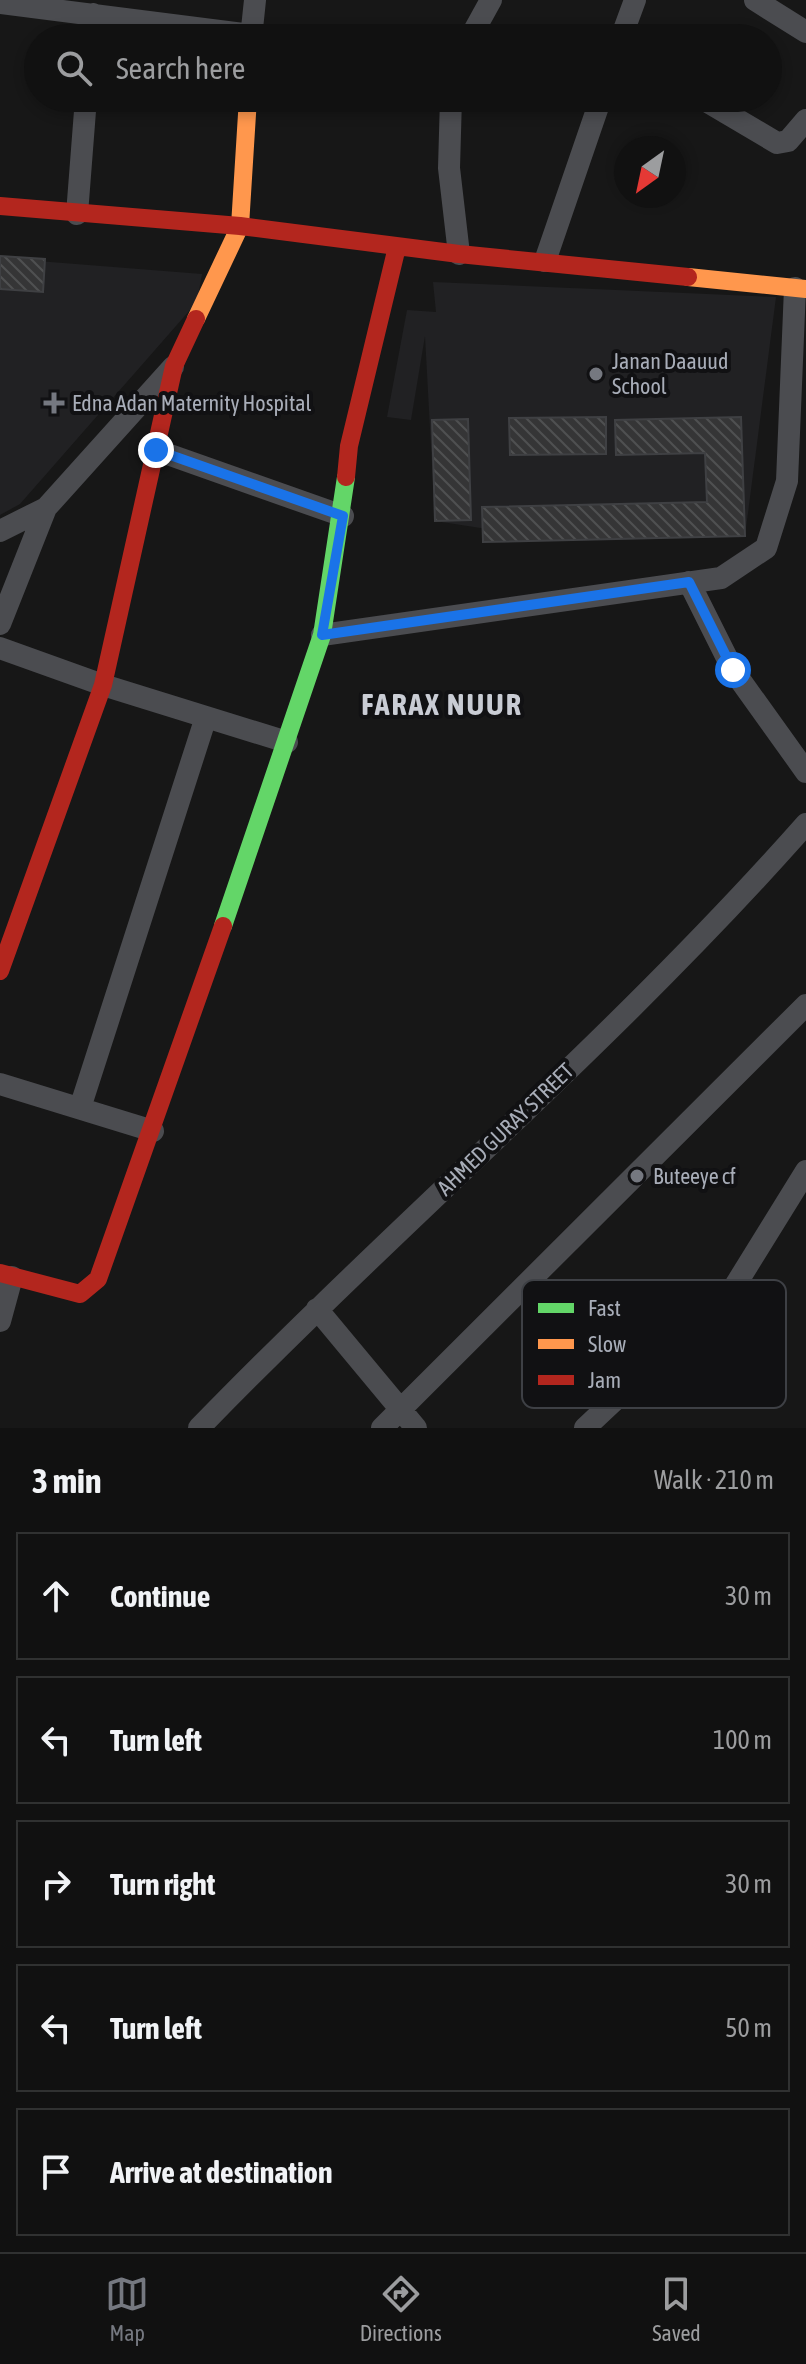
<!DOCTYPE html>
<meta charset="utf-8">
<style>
:root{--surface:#111;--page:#1e1f1f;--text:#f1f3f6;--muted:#9c9d9f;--line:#303131;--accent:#757880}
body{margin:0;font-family:"Asap Condensed",sans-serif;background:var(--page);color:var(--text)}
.compass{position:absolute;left:614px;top:136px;width:72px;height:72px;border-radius:50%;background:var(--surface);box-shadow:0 4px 12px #0003;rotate:213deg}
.stop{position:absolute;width:24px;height:24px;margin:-18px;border:6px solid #1a73e8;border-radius:50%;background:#fff}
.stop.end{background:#1a73e8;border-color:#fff;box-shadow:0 2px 8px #0008}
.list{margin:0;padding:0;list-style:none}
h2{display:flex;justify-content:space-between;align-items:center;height:104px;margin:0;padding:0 32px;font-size:34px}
h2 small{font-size:26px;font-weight:400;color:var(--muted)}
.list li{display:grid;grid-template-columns:52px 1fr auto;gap:24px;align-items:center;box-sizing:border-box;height:128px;margin:0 16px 16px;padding:0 16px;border:2px solid var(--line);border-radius:0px}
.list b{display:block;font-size:30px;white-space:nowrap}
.list em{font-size:26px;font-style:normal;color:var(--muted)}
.icon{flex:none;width:44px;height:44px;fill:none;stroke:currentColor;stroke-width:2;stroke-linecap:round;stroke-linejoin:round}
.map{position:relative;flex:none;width:806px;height:1428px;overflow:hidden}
.search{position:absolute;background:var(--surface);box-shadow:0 4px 12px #0003;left:24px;right:24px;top:24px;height:88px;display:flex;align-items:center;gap:20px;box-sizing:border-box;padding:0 28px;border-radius:44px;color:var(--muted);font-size:30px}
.sheet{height:824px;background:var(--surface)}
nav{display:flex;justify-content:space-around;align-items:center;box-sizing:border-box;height:112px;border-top:2px solid var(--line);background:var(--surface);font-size:22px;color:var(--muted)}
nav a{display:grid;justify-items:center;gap:4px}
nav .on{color:var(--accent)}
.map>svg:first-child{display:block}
.built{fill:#212123}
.building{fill:url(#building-back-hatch);stroke:#3f4043;stroke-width:2}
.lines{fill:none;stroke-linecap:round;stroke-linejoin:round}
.street{stroke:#4b4c50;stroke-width:22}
.fast{stroke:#63d668;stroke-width:18}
.slow{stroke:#ff974d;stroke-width:18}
.jam{stroke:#b3261e;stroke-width:18}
.route{stroke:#1a73e8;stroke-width:10}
.poi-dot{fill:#757880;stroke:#111113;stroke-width:3}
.labels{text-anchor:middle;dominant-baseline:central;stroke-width:8;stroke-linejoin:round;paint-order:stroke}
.poi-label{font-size:22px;fill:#a8adb8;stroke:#111113;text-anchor:start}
.street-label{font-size:22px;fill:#a8adb8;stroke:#111113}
.district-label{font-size:30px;font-weight:bold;letter-spacing:2px;fill:#c9ccd4;stroke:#111113}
.key{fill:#111113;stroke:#3e4045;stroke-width:2}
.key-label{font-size:22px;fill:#a8adb8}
</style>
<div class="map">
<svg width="806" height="1428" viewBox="0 0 806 1428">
<defs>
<pattern id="building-back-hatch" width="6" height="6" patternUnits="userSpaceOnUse" patternTransform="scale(2)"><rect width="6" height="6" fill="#353536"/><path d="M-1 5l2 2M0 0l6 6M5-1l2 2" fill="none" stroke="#4f5051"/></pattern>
</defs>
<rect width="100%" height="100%" fill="#171717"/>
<path class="built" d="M0,258l202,16 -5,28 -177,202 -20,11z
M433,282l343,15 -31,239 -186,4 -124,-19 -10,-185 -14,84 -24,-3 20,-107 29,2z"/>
<path class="building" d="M0,256l45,3 -2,33 -43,-3z
M606,417v37l-96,1 -1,-37z
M741,417l4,119 -262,6 -1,-35 225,-5 -2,-49 -89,2 -1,-35z
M468,419l3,101 -36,1 -3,-101z"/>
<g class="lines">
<path class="street" d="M755,0l51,32
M0,3l251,32
M91,38l2,-24
M251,38l4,-38
M470,38l21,-38
M621,38l14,-38
M451,98l-2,70 10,86
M701,98l76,45 11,-2 18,-21
M77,214l9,-116
M545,261l56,-163
M156,450l187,66
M0,531l46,-23
M689,582l44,88 73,102
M0,624l46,-116 127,-141
M322,635l399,-57 45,-30 21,-67 8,-193
M0,648l103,37 184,57
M0,1084l153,47
M80,1108l126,-391
M317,1309l99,119
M0,1321l12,-44
M199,1428c199,-205 418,-390 607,-604
M382,1428l424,-423
M585,1428l148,-139 73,-118"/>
<path class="fast" d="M223,926l99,-291 24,-158"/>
<path class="slow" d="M688,277l118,12
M196,319l44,-93 8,-128"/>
<path class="jam" d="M0,206l240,20 219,28 229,23
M346,477l3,-31 48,-199
M0,971l103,-286 71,-319 22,-47
M0,1273l80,21 18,-15 125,-353"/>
</g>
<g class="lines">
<path class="route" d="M156,450l187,66 -21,119 367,-53 44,88"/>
</g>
<g class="poi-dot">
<circle cx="596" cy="374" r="8"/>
<path d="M50 391h8v8h8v8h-8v8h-8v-8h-8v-8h8z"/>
<circle cx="637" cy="1176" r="8"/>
</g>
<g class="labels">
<g class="poi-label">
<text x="612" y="361">Janan Daauud<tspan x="612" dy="25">School</tspan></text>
<text x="72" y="403">Edna Adan Maternity Hospital</text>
<text x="653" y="1176">Buteeye cf</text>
</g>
<g class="street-label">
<text transform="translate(505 1129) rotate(-44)">AHMED GURAY STREET</text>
</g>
<g class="district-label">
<text x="442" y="704">FARAX NUUR</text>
</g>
</g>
<rect x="522" y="1280" width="264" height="128" rx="12" class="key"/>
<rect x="538" y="1303" width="36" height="10" fill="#63d668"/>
<rect x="538" y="1339" width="36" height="10" fill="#ff974d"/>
<rect x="538" y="1375" width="36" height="10" fill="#b3261e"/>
<g class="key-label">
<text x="588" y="1316">Fast</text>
<text x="588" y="1352">Slow</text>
<text x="588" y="1388">Jam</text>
</g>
</svg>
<svg class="compass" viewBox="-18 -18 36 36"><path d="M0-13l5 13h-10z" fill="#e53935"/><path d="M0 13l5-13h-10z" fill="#9c9d9f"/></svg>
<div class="stop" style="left:733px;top:670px"></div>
<div class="stop end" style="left:156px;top:450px"></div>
<div class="search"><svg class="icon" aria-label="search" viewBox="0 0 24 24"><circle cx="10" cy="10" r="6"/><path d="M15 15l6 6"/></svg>Search here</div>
</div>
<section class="sheet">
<h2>3 min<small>Walk · 210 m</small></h2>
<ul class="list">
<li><svg class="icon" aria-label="ahead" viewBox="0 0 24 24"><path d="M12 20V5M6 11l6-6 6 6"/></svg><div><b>Continue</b></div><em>30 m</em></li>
<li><svg class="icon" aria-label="left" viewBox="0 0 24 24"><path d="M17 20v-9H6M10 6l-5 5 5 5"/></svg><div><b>Turn left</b></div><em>100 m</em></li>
<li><svg class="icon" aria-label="right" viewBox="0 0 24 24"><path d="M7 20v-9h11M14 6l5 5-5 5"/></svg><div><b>Turn right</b></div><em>30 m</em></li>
<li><svg class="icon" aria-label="left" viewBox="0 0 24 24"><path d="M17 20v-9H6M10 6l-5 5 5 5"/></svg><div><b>Turn left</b></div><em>50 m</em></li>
<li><svg class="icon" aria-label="arrive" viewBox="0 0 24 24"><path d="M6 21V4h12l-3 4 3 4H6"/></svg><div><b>Arrive at destination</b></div></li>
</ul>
</section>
<nav>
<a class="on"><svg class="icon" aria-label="map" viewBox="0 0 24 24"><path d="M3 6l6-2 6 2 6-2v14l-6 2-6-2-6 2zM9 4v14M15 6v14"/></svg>Map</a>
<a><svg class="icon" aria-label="directions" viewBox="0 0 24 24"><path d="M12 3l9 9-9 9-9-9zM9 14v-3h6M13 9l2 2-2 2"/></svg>Directions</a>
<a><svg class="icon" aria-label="saved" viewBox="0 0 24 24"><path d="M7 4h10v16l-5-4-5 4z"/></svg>Saved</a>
</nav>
